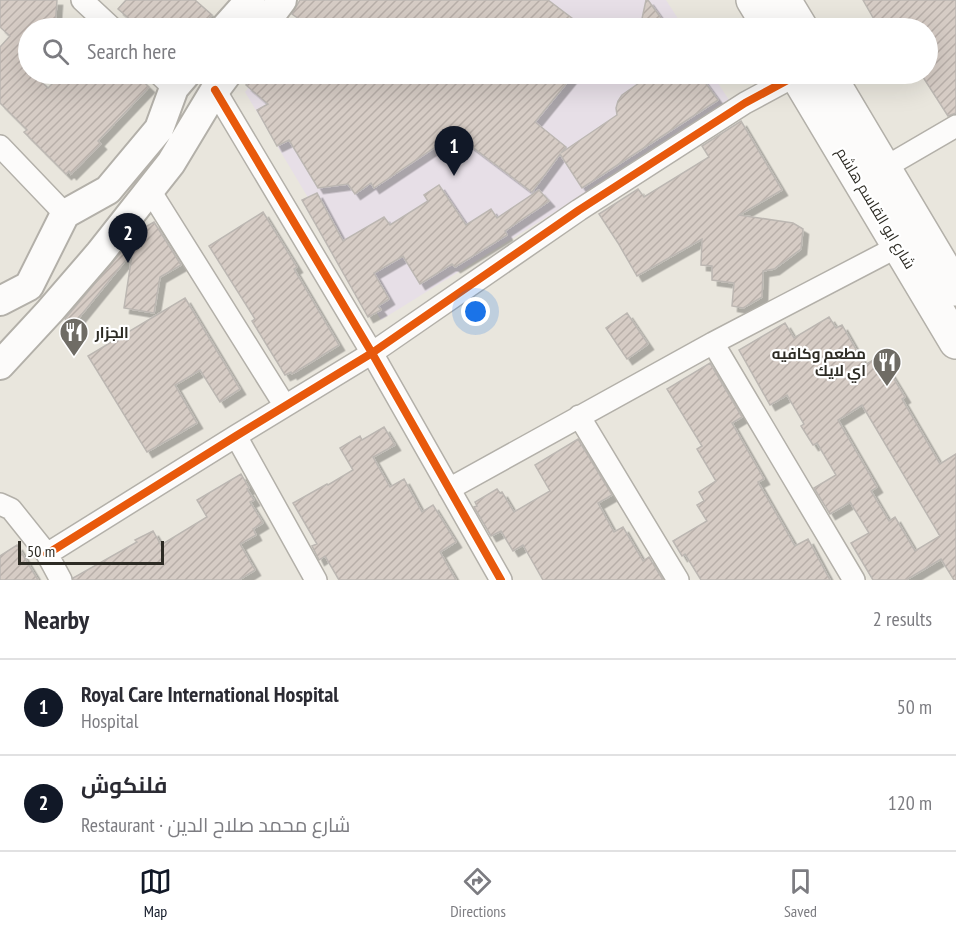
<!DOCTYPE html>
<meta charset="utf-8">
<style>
:root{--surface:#fff;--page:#f7f7f7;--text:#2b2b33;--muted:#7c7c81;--line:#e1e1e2;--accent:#111827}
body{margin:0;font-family:"PT Sans Narrow",Cairo,sans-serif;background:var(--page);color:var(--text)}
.scale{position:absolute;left:18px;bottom:15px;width:146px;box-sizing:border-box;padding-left:6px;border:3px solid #2d2b24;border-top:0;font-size:16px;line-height:21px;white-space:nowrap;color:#2d2b24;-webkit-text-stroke:4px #fff;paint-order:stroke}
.you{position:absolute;left:476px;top:312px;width:21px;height:21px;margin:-15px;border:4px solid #fff;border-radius:50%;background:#1a73e8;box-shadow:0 0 0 9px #1a73e833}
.badge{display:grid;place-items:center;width:39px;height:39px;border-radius:50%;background:var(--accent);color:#fff;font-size:20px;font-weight:700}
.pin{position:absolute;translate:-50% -50px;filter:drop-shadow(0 2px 3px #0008)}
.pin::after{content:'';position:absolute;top:32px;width:21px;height:18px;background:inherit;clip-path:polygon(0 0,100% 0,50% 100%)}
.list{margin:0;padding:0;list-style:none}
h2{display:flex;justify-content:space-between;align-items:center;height:78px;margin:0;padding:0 24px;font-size:26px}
h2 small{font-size:20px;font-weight:400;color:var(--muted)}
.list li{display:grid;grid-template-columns:39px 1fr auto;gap:18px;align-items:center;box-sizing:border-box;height:96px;padding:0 24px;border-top:2px solid var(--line)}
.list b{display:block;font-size:22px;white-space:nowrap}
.list p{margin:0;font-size:20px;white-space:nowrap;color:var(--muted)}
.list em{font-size:20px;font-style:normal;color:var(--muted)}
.icon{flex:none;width:33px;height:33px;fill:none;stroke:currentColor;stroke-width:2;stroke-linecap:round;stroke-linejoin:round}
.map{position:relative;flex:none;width:956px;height:580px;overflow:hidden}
.search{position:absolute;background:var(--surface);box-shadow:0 6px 24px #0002;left:18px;right:18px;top:18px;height:66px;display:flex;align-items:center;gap:15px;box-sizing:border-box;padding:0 21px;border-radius:33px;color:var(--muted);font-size:22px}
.sheet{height:270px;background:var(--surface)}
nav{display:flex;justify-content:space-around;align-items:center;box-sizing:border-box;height:84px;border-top:2px solid var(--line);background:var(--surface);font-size:16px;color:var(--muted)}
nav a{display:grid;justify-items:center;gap:3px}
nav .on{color:var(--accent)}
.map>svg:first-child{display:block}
.medical{fill:#e7dfe7}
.building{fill:url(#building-hatch);stroke:#bcb7b2;stroke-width:1.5;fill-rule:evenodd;filter:url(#shadow)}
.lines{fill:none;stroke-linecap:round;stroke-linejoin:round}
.street-casing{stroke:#b3b0a9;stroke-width:24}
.secondary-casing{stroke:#b3b0a9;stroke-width:32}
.primary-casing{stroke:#b3b0a9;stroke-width:36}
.street{stroke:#fcfbfa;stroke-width:21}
.secondary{stroke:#fcfbfa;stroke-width:28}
.primary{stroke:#fcfbfa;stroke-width:33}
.cycleway-casing{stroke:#fff;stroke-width:11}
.cycleway{stroke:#e8590c;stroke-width:8}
.labels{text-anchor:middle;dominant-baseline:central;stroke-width:4.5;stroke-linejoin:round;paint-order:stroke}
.street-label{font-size:15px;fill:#2d2b24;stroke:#fff}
.poi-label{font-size:15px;font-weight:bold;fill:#2d2b24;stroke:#fff;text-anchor:start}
</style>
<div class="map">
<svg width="956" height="580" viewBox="0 0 956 580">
<defs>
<pattern id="building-hatch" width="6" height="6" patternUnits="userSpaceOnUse" patternTransform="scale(1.5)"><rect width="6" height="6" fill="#d6ccc5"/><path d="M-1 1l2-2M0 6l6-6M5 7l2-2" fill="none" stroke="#b8afa9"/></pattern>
<filter id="shadow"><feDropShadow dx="5.5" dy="5.5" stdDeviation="0" flood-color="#0004"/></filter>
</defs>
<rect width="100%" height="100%" fill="#e9e6dd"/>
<path class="medical" d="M319,0h347l18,28h-388z
M260,74h452l19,29 -350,217 -136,-228z"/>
<path class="building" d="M0,0h57l-2,28h-27v46h5l15,14 14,-14h73l14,13 -51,54 3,3 -30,30 -2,-3 -3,3 -42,-42 3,-2 -27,-27v-56l10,-11 -10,-9z
M126,0h69l17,15 -12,13h-60l-22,-19z
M300,0h248l37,28h-273l-20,-14z
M646,0h2l20,28h-28z
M863,0h93v113l-8,3 -27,-42h6v-46h-48z
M256,74h318l-39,48 31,25 -5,6 56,-38 -1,-7 2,-7 4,-6 30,-21h47l19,26 -136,88 -22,-34 -28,38 -77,-58 -81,54 -3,-5 -16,11 -7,-10 -30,4 -29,-48 -12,6 -20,-36 11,-6 -22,-19z
M741,121l41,69 -43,25 54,8 10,6 -2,20 -27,20 -11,2 -1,26 -19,11 -11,-2 2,-23 -22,-3v-14l-11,-1 1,-26 -65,37 -19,-33 -19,-29 39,-25 6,8 65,-40 -7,-11z
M439,185l27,40 25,-16 6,9 42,-28 10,11 -44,30 2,4 -52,32 -3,-3 -32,20 -17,-28 -29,17 15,26 -11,7 3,4 -13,7 -66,-117 15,-7 26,48 41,-24 6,8 38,-24 -4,-6z
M263,212l34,55 -3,2 45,76 -47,29 -1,-2 -6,3 -33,-54 3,-2 -46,-73z
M154,222l27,43 -21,12 -6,36 -30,-5 11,-73 3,-4z
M123,250l7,5 -57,70 -8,-6z
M185,298l55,91 -20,13 -20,-32 -25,15 22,38 -50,29 -59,-96z
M627,313l21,31 -21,15 -21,-31z
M829,317l7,11 6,-3 23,40 15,-9 25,41 -3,2 38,65 16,-10v126h-2l-13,-21 -35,21h-33l-22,-37 18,-10 -19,-31 -20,12 -16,-26 22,-13 -19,-32 -4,2 -12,-19 3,-2 -17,-29 -17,10 -31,-55 46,-27 9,15zM862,405l78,131 -25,15 -20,-34 -6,4 -18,-30 6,-4 -39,-67z
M710,363l32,54 -10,6 32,56 -6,3 37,64 13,-7 22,41h-129l-16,-26 -3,2 -9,-15 34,-20 -10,-16 7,-4 -5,-9 17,-11 -19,-32 5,-3 -35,-57z
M384,427l11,18 -22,12 17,30 14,-8 18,33 11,-7 23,37 -16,10 16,28h-117l-14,-24 -6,4 -7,-14 5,-2 -24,-41 34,-19 1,1 25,-15 -13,-22 20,-12 2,4z
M578,439l34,56 -14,8 16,29 9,-5 20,34 6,-4 14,23h-120l-20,-35 -10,6 -12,-20 -10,5 -17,-29 3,-1 -2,-4 22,-13 3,4 2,-1 12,20 36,-21 -15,-26z
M241,474l8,14 -2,1 7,11 -4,2 13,21 -10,6 3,6 -16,9 15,26 -16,10h-165l-1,-2 64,-36 -2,-2 18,-9 8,14 46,-28 -10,-17z
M17,545l10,17 11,18h-38v-24z"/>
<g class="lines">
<g class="street-casing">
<path id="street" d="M82,0l30,28
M159,74l15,14
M215,90l157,263 129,227
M0,146l65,68
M884,168l72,-42
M149,189l136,217
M713,343l141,237
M579,416l99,164
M236,436l80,144
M449,489l264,-146 186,-97
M0,504l11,5 36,45 14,26
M47,554l189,-118 136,-83 207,-143 166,-107 52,-28"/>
</g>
<g class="secondary-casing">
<path id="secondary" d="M225,28l25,-28
M261,28l21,-28
M0,301l29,-15 36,-72 43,-24 51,-61 15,-41 12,-14
M0,365l50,-54 50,-58 71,-90 44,-73 12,-16"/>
</g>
<g class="primary-casing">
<path id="primary" d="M753,0l17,28
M784,0l17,28
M796,74l160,268
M828,74l128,215"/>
</g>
<use href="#street" class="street"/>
<use href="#secondary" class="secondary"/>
<use href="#primary" class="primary"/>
<g class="cycleway-casing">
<path id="cycleway" d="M215,90l157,263 129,227
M47,554l189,-118 136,-83 207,-143 166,-107 52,-28"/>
</g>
<use href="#cycleway" class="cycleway"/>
</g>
<defs>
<g id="restaurant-pin" transform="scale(1.5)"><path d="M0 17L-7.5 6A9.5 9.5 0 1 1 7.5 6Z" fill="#6f6c65" stroke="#fff"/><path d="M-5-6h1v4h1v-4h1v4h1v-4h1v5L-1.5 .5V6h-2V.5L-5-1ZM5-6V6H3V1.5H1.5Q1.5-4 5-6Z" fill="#fff"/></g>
</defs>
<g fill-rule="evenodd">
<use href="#restaurant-pin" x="74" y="332"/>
<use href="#restaurant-pin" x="887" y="362"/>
</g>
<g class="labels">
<g class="street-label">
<text transform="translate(876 208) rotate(59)">شارع ابو القاسم هاشم</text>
</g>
<g class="poi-label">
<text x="95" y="332">الجزار</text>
<text x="866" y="353" text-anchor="end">مطعم وكافيه<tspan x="866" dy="17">اي لايك</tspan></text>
</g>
</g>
</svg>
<div class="scale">50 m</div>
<div class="you"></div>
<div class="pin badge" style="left:454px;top:176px">1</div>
<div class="pin badge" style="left:128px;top:263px">2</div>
<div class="search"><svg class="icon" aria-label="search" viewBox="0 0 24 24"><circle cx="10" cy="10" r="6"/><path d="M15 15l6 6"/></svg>Search here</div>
</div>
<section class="sheet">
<h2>Nearby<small>2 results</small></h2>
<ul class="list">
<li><span class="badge">1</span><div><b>Royal Care International Hospital</b><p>Hospital</p></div><em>50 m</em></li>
<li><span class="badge">2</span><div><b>فلنكوش</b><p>Restaurant · شارع محمد صلاح الدين</p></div><em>120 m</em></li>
</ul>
</section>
<nav>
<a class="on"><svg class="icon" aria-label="map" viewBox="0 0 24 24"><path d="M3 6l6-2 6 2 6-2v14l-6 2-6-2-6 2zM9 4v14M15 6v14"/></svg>Map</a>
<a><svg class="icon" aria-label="directions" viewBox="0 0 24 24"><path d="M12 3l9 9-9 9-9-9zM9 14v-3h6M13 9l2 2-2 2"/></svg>Directions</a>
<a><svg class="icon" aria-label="saved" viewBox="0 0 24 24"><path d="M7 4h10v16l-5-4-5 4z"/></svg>Saved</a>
</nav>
